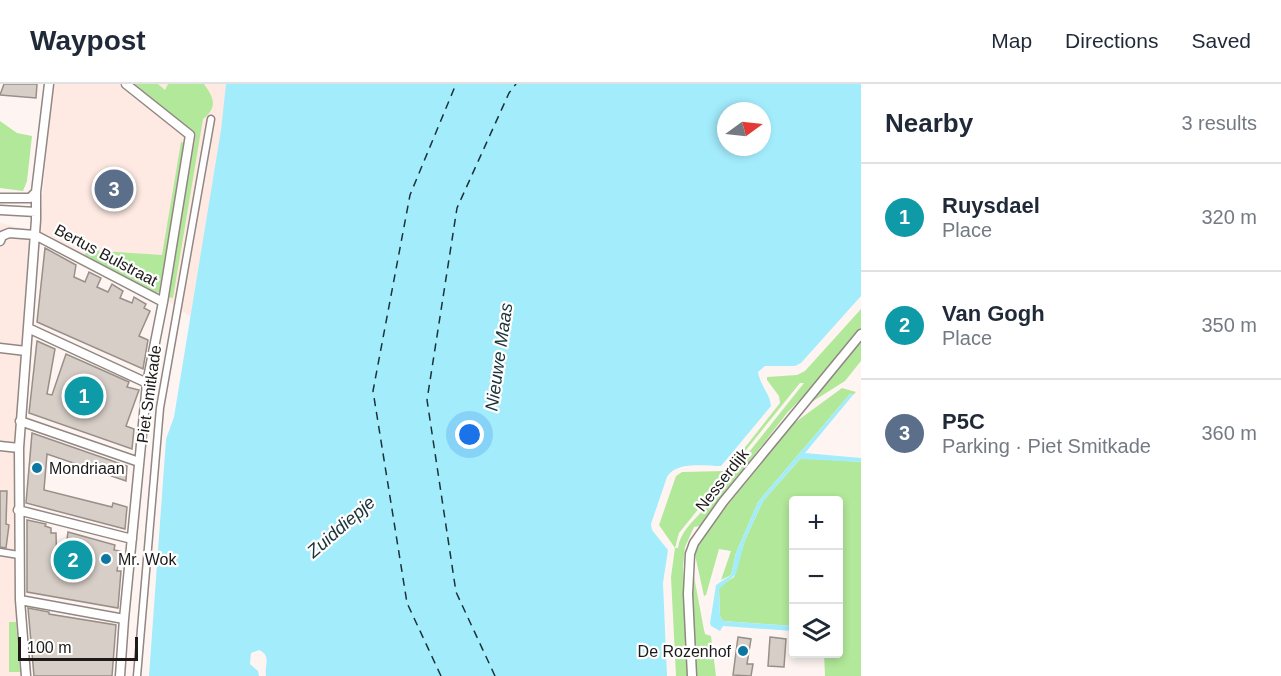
<!DOCTYPE html>
<meta charset="utf-8">
<style>
:root{--surface:#fff;--page:#f2f2f3;--text:#1f2937;--muted:#747a83;--line:#e0e1e3;--accent:#0b8043}
body{margin:0;font-family:Helvetica,sans-serif;background:var(--page);color:var(--text)}
.controls{position:absolute;right:18px;bottom:18px;display:grid;overflow:hidden;border-radius:6px;box-shadow:0 3px 9px #0003}
.controls button{width:54px;height:54px;display:grid;place-items:center;padding:0;border:0;border-bottom:2px solid var(--line);background:var(--surface);color:var(--text);font:30px sans-serif}
.compass{position:absolute;left:717px;top:18px;width:54px;height:54px;border-radius:50%;background:var(--surface);box-shadow:0 3px 9px #0003;rotate:75deg}
.scale{position:absolute;left:18px;bottom:15px;width:120px;box-sizing:border-box;padding-left:6px;border:3px solid #1e1a19;border-top:0;font-size:16px;line-height:21px;white-space:nowrap;color:#1e1a19;-webkit-text-stroke:4px #fff;paint-order:stroke}
.you{position:absolute;left:470px;top:351px;width:21px;height:21px;margin:-15px;border:4px solid #fff;border-radius:50%;background:#1a73e8;box-shadow:0 0 0 9px #1a73e833}
.badge{display:grid;place-items:center;width:39px;height:39px;border-radius:50%;background:var(--accent);color:#fff;font-size:20px;font-weight:700}
.pin{position:absolute;translate:-50% -50%;border:3px solid #fff;box-shadow:0 2px 6px #0006}
.list{margin:0;padding:0;list-style:none}
h2{display:flex;justify-content:space-between;align-items:center;height:78px;margin:0;padding:0 24px;font-size:26px}
h2 small{font-size:20px;font-weight:400;color:var(--muted)}
.list li{display:grid;grid-template-columns:39px 1fr auto;gap:18px;align-items:center;box-sizing:border-box;height:108px;padding:0 24px;border-top:2px solid var(--line)}
.list b{display:block;font-size:22px;white-space:nowrap}
.list p{margin:0;font-size:20px;white-space:nowrap;color:var(--muted)}
.list em{font-size:20px;font-style:normal;color:var(--muted)}
.icon{flex:none;width:33px;height:33px;fill:none;stroke:currentColor;stroke-width:2;stroke-linecap:round;stroke-linejoin:round}
.map{position:relative;flex:none;width:861px;height:592px;overflow:hidden}
header{display:flex;align-items:center;gap:36px;box-sizing:border-box;height:84px;padding:0 30px;background:var(--surface);border-bottom:2px solid var(--line)}
header strong{font-size:28px}
nav{display:flex;gap:33px;margin-inline-start:auto;font-size:21px}
main{display:flex}
aside{flex:1;background:var(--surface)}
.map>svg:first-child{display:block}
.built{fill:#feeae3}
.green{fill:#b2e89a;fill-rule:evenodd}
.water{fill:#a3ecfc;fill-rule:evenodd}
.lines{fill:none;stroke-linecap:round;stroke-linejoin:round}
.ferry{stroke:#1b3338;stroke-width:1.5;stroke-dasharray:8 6;stroke-linecap:butt}
.building{fill:#d7cec7;stroke:#978f88;stroke-width:1.5}
.pedestrian-casing{stroke:#918783;stroke-width:9}
.minor-casing{stroke:#918783;stroke-width:11}
.pedestrian{stroke:#fff;stroke-width:6}
.minor{stroke:#fff;stroke-width:8}
.poi-dot{fill:#0d76a1;stroke:#fff;stroke-width:2}
.labels{text-anchor:middle;dominant-baseline:central;stroke-width:4.5;stroke-linejoin:round;paint-order:stroke}
.street-label{font-size:16px;fill:#1e1a19;stroke:#fff}
.poi-label{font-size:16px;fill:#1e1a19;stroke:#fff;text-anchor:start}
.water-label{font-size:18px;font-style:italic;fill:#1b3338;stroke:#fff}
</style>
<header>
<strong>Waypost</strong>
<nav><a>Map</a><a>Directions</a><a>Saved</a></nav>
</header>
<main>
<div class="map">
<svg width="861" height="592" viewBox="0 0 861 592">
<rect width="100%" height="100%" fill="#fef5f2"/>
<path class="built" d="M53,0h191l-40,242 -44,-31 -116,-60 -5,14 -12,163 -4,88v93l8,83h-31v-453l39,9z"/>
<path class="green" d="M135,0h23l7,6 3,-6h36c10,14 14,23 -1,35l-30,179 -6,-1 29,-163z
M0,37l17,12 15,3 -5,45 -4,10 -23,-3z
M181,58l4,1 -26,149 -4,2 -70,-39 1,-5 76,5z
M861,225v20l-44,53 -30,31 -87,113 -6,1 -9,20 -2,21 5,108h-12l-5,-99 4,-29 -16,-23 17,-49 6,-4 42,-1 4,-2 52,-66 -1,-7 -12,-16v-3l30,-2 8,-4zM800,299h4l-102,128c-10,12 -22,21 -24,37h-3l4,-15z
M861,256v21l-16,20 -38,24z
M842,304l14,4 -3,3 -3,-1 -92,108 -22,51 -5,22 -10,5 10,-29 -12,-2 -13,46 -2,1 -9,-41 7,-18 91,-113z
M801,374l60,4v214h-36l-1,-22h14v-154h-44l-1,126 -70,-5 -3,-5 -1,-27 1,-3 14,-9 11,-37 18,-39z
M691,487h2l11,59 1,4 6,2 5,40h-20z
M9,538h7l4,50h-11z"/>
<path class="water" d="M226,0h635v212l-60,67 -6,3h-30l-7,6c2,13 12,22 13,34l-50,60c-17,0 -45,-5 -54,11l-16,47 1,6 16,20 -5,33 4,93h-401c-2,-11 6,-20 -7,-26l-8,3 -1,11 8,7 1,5h-110l17,-237 8,-22 47,-287zM726,27h36v36h-36z
M850,310l3,1 -48,58 56,5v4l-61,-3 -37,42 -18,39 -9,34 -17,15 1,27 3,5 70,5v5l-70,-5 -3,5 -9,-5 -1,-3 6,-38 15,-10 5,-22 22,-51z"/>
<g class="lines">
<path class="ferry" d="M441,592l-34,-73 -34,-212 37,-196 46,-111
M495,592l-39,-84 -29,-192 30,-192 52,-115 7,-9"/>
</g>
<path class="building" d="M4,0h33l-1,14 -36,-3z
M45,164l31,17 -2,12 11,5 4,-10 12,6 -4,9 11,5 4,-8 11,7 -3,7 12,5 2,-6 12,7 -2,4 6,3 -11,25 9,4 -5,29 -106,-47z
M37,257l18,8 -8,45 5,1 14,-41 63,28 -2,5 12,3 -13,36 8,3 -2,20 -103,-36z
M32,349l95,33 -1,15 -79,-27 -3,36 68,17 1,-4 14,4 -2,22 -99,-26z
M0,407h7l-1,33 3,1 -3,23 -6,-1z
M27,436l19,4 -1,2 6,2v5h5l1,37h6l5,-38 47,13 -1,5 6,1 -3,20h4l-3,37 -91,-16z
M28,524l21,4v2l67,11 -4,51h-78z
M738,553l13,2 -4,25h6l-2,12 -18,-1z
M770,553l16,2 -2,28 -16,-1z"/>
<g class="lines">
<g class="pedestrian-casing">
<path id="pedestrian" d="M0,468l19,3
M137,592l23,-268 51,-289"/>
</g>
<g class="minor-casing">
<path id="minor" d="M0,114h30l6,-6
M0,126l36,2
M0,157l2,-5 7,-3 26,2 128,67
M28,244l119,55
M0,264l26,3
M20,337l119,41
M0,362l19,2
M18,426l114,29
M20,516l104,19
M26,592l-6,-76 -1,-152 17,-228v-28l13,-108
M120,592l4,-57 23,-236 16,-81 27,-167 -64,-51
M692,592l-4,-82 2,-40 4,-11 29,-41 138,-168"/>
</g>
<use href="#pedestrian" class="pedestrian"/>
<use href="#minor" class="minor"/>
</g>
<g class="poi-dot">
<circle cx="37" cy="384" r="6"/>
<circle cx="106" cy="475" r="6"/>
<circle cx="743" cy="567" r="6"/>
</g>
<g class="labels">
<g class="street-label">
<text transform="translate(106 171) rotate(28)">Bertus Bulstraat</text>
<text transform="translate(149 310) rotate(-82)">Piet Smitkade</text>
<text transform="translate(722 396) rotate(-52)">Nesserdijk</text>
</g>
<g class="poi-label">
<text x="49" y="384">Mondriaan</text>
<text x="118" y="475">Mr. Wok</text>
<text x="731" y="567" text-anchor="end">De Rozenhof</text>
</g>
<g class="water-label">
<text transform="translate(499 273) rotate(-82)">Nieuwe Maas</text>
<text transform="translate(341 443) rotate(-41)">Zuiddiepje</text>
</g>
</g>
</svg>
<div class="controls">
<button>+</button>
<button>−</button>
<button><svg class="icon" aria-label="layers" viewBox="0 0 24 24"><path d="M12 4l9 5-9 5-9-5zM3 14l9 5 9-5"/></svg></button>
</div>
<svg class="compass" viewBox="-18 -18 36 36"><path d="M0-13l5 13h-10z" fill="#e53935"/><path d="M0 13l5-13h-10z" fill="#747a83"/></svg>
<div class="scale">100 m</div>
<div class="you"></div>
<div class="pin badge" style="left:84px;top:312px;background:#0f9aa8">1</div>
<div class="pin badge" style="left:73px;top:476px;background:#0f9aa8">2</div>
<div class="pin badge" style="left:114px;top:105px;background:#5c6f8a">3</div>
</div>
<aside>
<h2>Nearby<small>3 results</small></h2>
<ul class="list">
<li><span class="badge" style="background:#0f9aa8">1</span><div><b>Ruysdael</b><p>Place</p></div><em>320 m</em></li>
<li><span class="badge" style="background:#0f9aa8">2</span><div><b>Van Gogh</b><p>Place</p></div><em>350 m</em></li>
<li><span class="badge" style="background:#5c6f8a">3</span><div><b>P5C</b><p>Parking · Piet Smitkade</p></div><em>360 m</em></li>
</ul>
</aside>
</main>
